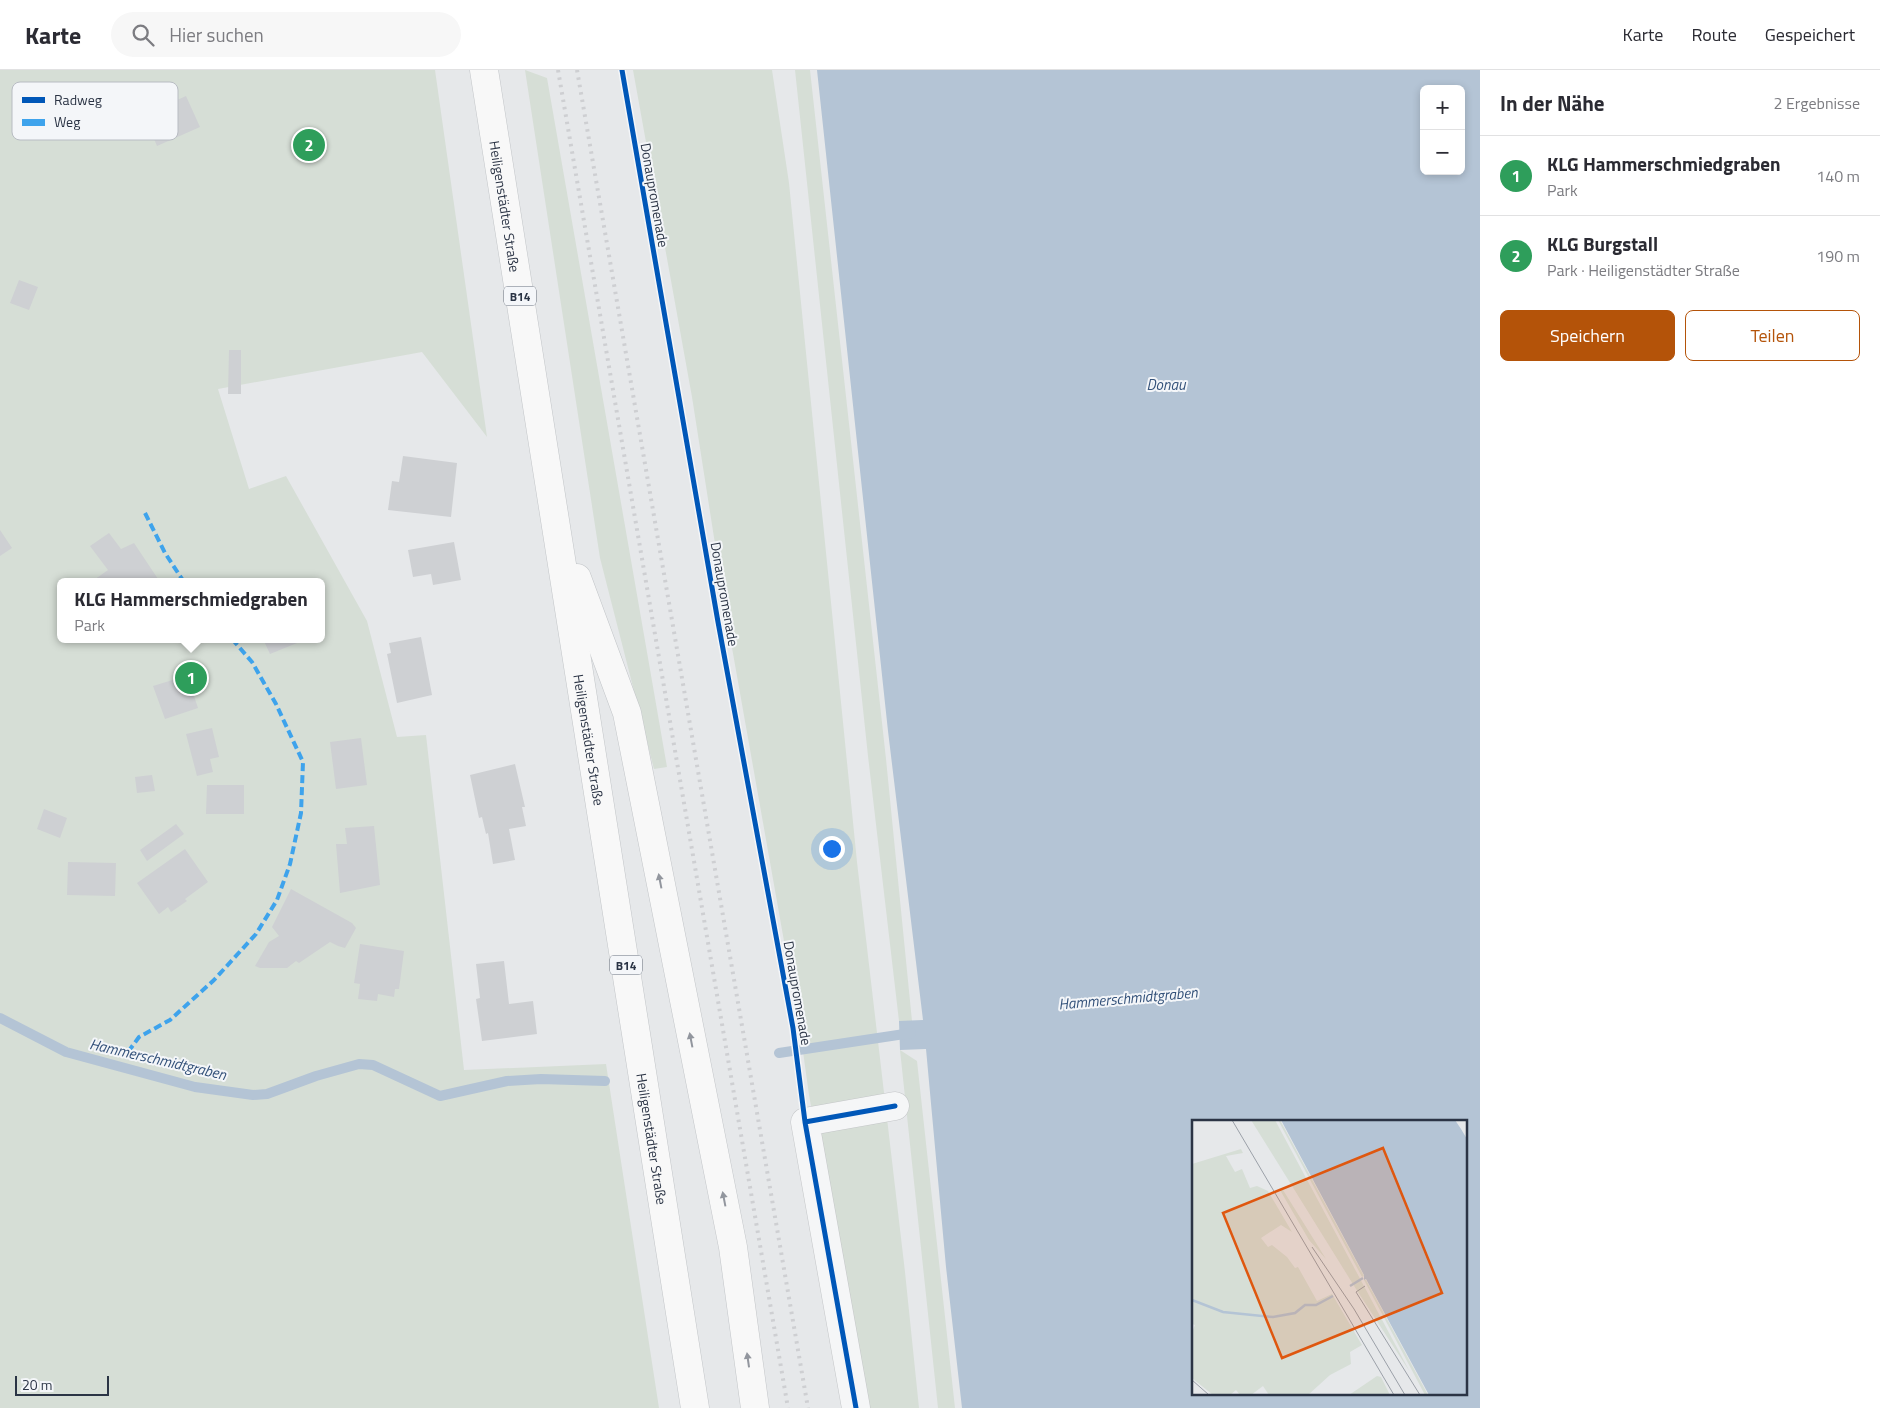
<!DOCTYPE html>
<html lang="de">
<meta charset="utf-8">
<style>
:root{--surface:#fff;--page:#f7f7f7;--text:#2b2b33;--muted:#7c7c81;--line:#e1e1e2;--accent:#b45309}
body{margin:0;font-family:"Titillium Web",sans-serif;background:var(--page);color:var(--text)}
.controls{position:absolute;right:15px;top:15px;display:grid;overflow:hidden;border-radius:8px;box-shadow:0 2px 8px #0003}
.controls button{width:45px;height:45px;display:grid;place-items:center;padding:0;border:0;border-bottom:1px solid var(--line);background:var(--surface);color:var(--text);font:25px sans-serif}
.scale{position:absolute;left:15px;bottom:12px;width:94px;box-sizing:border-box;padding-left:5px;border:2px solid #2b3445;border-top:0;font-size:14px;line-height:18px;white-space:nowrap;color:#2b3445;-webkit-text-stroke:4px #f4f6f9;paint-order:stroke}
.you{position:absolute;left:831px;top:778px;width:18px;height:18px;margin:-12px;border:4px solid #fff;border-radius:50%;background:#1a73e8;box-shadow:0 0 0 8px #1a73e833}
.badge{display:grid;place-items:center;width:32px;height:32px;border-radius:50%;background:var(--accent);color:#fff;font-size:16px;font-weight:700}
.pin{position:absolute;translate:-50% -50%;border:2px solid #fff;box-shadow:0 1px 5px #0006}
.popup{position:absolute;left:57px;top:508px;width:268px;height:65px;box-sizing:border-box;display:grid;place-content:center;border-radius:8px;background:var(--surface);filter:drop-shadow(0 1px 4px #0005);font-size:16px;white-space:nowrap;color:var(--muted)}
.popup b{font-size:19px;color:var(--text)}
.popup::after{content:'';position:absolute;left:50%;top:100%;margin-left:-10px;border:10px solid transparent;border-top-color:var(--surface)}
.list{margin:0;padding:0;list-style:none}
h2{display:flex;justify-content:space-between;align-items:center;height:65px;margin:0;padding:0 20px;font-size:21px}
h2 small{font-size:16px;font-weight:400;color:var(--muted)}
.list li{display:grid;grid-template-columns:32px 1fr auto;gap:15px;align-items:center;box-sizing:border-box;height:80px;padding:0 20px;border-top:1px solid var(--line)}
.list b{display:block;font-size:19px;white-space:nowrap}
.list p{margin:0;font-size:16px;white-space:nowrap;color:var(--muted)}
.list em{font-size:16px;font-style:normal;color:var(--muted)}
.actions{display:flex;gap:10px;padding:15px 20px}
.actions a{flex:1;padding:11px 0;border:1px solid var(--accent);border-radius:8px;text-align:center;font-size:18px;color:var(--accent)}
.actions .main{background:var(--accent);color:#fff}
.icon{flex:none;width:28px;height:28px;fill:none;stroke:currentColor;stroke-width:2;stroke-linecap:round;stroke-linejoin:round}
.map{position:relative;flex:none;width:1480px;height:1338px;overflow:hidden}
header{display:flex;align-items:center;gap:30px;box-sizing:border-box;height:70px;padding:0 25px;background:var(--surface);border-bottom:1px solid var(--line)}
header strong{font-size:24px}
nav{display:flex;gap:28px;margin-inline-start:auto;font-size:18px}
.search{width:350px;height:45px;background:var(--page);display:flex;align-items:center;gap:12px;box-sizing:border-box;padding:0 18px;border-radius:28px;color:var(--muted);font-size:19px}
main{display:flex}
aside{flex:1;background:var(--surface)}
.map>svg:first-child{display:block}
.green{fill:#d6ded6;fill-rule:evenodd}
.water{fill:#b4c4d5;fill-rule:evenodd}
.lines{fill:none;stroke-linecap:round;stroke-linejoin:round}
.stream{stroke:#b4c4d5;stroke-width:10}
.building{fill:#ced0d3}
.street-casing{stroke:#c4c6c8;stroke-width:29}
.primary-casing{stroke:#c2c5c8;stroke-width:29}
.street{stroke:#f5f6f7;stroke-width:28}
.primary{stroke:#f8f8f8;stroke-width:28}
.rail{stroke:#cecfd2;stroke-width:4;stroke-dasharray:2.5 5;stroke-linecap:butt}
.quiet{stroke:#3ea3ec;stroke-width:4;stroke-dasharray:8 4;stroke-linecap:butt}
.cycleway-casing{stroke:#f4f6f9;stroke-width:8}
.cycleway{stroke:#0057b8;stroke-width:5}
.oneway{fill:#92969e}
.labels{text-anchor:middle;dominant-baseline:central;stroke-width:4;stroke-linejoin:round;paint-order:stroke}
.shield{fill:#f4f6f9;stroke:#676e7b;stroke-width:1}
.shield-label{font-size:12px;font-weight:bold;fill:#2b3445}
.street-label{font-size:14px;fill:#2b3445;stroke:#f4f6f9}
.water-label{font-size:15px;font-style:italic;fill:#34527a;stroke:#f4f6f9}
.inset-river{fill:none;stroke:#b4c4d5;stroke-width:2.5}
.inset-road{fill:none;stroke:#9ba0a8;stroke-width:1}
.view{fill:#df570f;fill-opacity:0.15;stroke:#df570f;stroke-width:2.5}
.inset-edge{fill:none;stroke:#2b3445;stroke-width:2.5}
.key{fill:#f4f6f9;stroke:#b8bcc3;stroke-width:1}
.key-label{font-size:14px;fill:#2b3445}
</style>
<header>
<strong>Karte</strong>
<div class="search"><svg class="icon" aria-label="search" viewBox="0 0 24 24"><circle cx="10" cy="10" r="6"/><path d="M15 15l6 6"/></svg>Hier suchen</div>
<nav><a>Karte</a><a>Route</a><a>Gespeichert</a></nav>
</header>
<main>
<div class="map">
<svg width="1480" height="1338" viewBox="0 0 1480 1338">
<rect width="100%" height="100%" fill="#e6e8ea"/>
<path class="green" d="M0,0h435l52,367 -65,-85 -204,37 31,100 37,-13 81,145 30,116 29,-2 38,335 142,-6 53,344h-659zM61,512h260v57h-260z
M525,0l22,8 120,689 -13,2 -54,-211z
M633,0h139l17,113 68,679 48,410 14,136h-53l-57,-313 -8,-58 -75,-423 -34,-217z
M795,0h15l76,689 26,262h-13l-31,-265z
M900,980l17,11 38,347h-17z"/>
<path class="water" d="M817,0h663v1338h-518l-16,-141 -20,-218 -26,1 -1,-29 24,-1 -35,-289zM1424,19h37v82h-37zM1194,1052h272v272h-272z"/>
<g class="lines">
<path class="stream" d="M0,948l66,34 129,35 58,8 14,-1 49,-18 43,-12 14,1 67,31 67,-15 34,-2 64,2
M779,983l132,-20"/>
</g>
<path class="building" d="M186,26l14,31 -43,19 -13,-31z
M19,210l19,7 -9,23 -19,-7z
M229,280h12v44h-13z
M403,386l54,7 -6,54 -63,-7 4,-29 7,1z
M0,460l12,18 -12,8z
M109,463l12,16 13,-6 26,39h-69l17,-12 -18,-24z
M454,472l7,38 -28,5 -2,-11 -18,3 -5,-27z
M421,567l11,58 -35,8 -10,-49 4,-1 -2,-10z
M263,569h32l2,4 -27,11z
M179,608l3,6 7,-3 9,27 -33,11 -12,-33z
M212,658l7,29 -9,2 3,13 -16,4 -11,-42z
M361,668l6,47 -31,4 -6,-47z
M515,694l10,43h-3l4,19 -17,3 6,31 -22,4 -5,-31 -2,1 -4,-17 -3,1 -9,-43z
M152,705l3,16 -18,2 -2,-16z
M207,715h37v29h-38z
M44,739l23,9 -7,20 -23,-9z
M176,754l8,10 -37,27 -7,-11z
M374,756l6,59 -40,8 -4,-49h11l-2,-16z
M185,779l23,33 -23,17 2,2 -16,11 -3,-5 -9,7 -22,-31z
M68,792l48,1 -1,33 -48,-1z
M291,819l61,34 4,5 -11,20 -7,-2 -8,-4 -31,21 -3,-2 -9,7h-27l-5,-2 14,-24 10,-6 -7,-9z
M360,874l44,7 -5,38h-4l-1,8 -16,-3 -1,7 -19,-2 2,-15 -6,-1z
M504,891l5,43 24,-3 4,33 -55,7 -6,-42 4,-1 -4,-34z"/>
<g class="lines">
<g class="street-casing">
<path id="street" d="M856,1338l-51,-286 90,-16"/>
</g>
<g class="primary-casing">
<g id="primary">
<path id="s1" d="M484,0l211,1338"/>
<path d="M577,508l50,135 106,534 22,161"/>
</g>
</g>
<use href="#street" class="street"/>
<use href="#primary" class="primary"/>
<path class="rail" d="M558,0l230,1338
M577,0l231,1338"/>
<path class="quiet" d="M145,443l20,40 19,29
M128,982l11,-15 31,-17 44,-40 42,-46 21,-34 13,-36 11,-51 2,-51 -27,-58 -24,-42 -20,-23"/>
<g class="cycleway-casing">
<path id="cycleway" d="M622,0l96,552 75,406 12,94 51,286
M805,1052l90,-16"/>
</g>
<use href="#cycleway" class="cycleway"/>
</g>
<defs><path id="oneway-solid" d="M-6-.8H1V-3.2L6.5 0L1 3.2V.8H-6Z" transform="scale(1.25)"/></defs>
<g class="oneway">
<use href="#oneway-solid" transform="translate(660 811) rotate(-101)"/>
<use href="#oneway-solid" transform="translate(691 970) rotate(-101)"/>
<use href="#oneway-solid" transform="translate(724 1129) rotate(-101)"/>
<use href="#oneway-solid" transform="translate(748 1290) rotate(-98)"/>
</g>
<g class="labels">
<g class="shield">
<rect x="504" y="216.5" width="32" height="19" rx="4"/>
<rect x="610" y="885.5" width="32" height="19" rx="4"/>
</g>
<g class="shield-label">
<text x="520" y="226">B14</text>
<text x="626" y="895">B14</text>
</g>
<g class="street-label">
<text transform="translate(655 125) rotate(80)">Donaupromenade</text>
<text stroke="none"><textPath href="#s1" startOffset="138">Heiligenstädter Straße</textPath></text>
<text transform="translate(725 524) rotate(80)">Donaupromenade</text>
<text stroke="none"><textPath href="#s1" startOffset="678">Heiligenstädter Straße</textPath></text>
<text transform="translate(798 923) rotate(80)">Donaupromenade</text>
<text stroke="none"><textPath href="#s1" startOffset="1082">Heiligenstädter Straße</textPath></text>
</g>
<g class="water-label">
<text x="1166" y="314">Donau</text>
<text transform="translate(1128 928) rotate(-5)">Hammerschmidtgraben</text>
<text transform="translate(158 989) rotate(13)">Hammerschmidtgraben</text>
</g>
</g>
<g transform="translate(1192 1050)">
<rect width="275" height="275" fill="#e6e8ea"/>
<path d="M59,0h24l135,252 -54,-83zM86,0h2l84,156 -2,1zM49,29l2,4 -17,3 9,16 7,-3 8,19 7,-2 11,5 24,41 -11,-7 -20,13 7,9 4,-2 15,12 8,11 3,-1 19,34 15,-7 30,51 -12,7 1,12 -21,11 -22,20h-39l-6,-9 -12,9h-11l-4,-5 -6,5h-17l-21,-17v-46l3,-7 -3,-1v-160zM88,70h3l43,69 -17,-19zM172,160h2l62,115h-3zM185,256l4,1 9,18h-41z" fill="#d6ded6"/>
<path d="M89,0h174l6,9 6,10v256h-38l-63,-116 -2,1v-5z" fill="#b4c4d5"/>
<path class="inset-river" d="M158,166l13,-8M0,180l31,12 50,5 22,-4 10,-8h11l17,-9"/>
<path class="inset-road" d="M40,0l162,275M120,127l42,62 51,86M173,166l-9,6 64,103M0,260l17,15"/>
<path class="view" d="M191,28l59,145 -160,65 -59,-145z"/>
<rect width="275" height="275" class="inset-edge"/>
</g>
<rect x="12" y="12" width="166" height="58" rx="8" class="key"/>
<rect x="22" y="27" width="23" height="6" fill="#0057b8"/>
<rect x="22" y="49" width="23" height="7" fill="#3ea3ec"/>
<g class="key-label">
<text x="54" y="35">Radweg</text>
<text x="54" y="57">Weg</text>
</g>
</svg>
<div class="controls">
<button>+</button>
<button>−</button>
</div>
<div class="scale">20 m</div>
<div class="you"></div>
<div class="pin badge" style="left:191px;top:608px;background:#2e9e5b">1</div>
<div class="popup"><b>KLG Hammerschmiedgraben</b>Park</div>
<div class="pin badge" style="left:309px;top:75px;background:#2e9e5b">2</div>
</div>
<aside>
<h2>In der Nähe<small>2 Ergebnisse</small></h2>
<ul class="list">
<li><span class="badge" style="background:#2e9e5b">1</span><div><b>KLG Hammerschmiedgraben</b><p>Park</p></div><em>140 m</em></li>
<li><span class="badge" style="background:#2e9e5b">2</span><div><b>KLG Burgstall</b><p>Park · Heiligenstädter Straße</p></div><em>190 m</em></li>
</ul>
<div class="actions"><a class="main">Speichern</a><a>Teilen</a></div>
</aside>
</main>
